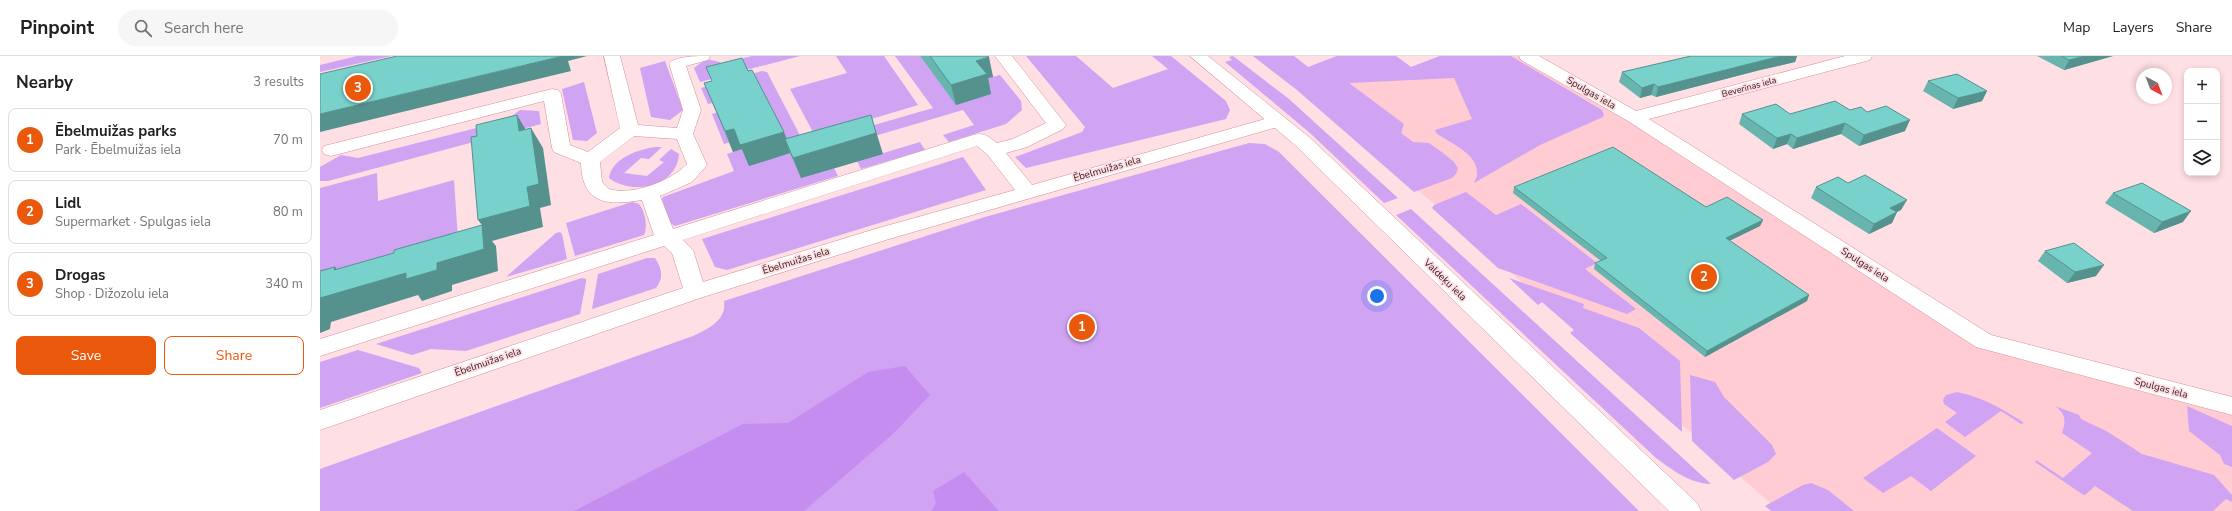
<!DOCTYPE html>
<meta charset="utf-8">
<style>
:root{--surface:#fff;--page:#f6f6f6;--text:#202124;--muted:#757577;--line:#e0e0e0;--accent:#ea580c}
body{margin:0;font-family:"Nunito Sans",sans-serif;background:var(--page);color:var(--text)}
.controls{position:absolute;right:12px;top:12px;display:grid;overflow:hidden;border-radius:8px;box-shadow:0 2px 6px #0003}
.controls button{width:36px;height:36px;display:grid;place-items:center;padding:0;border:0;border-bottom:1px solid var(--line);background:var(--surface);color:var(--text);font:20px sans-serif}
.compass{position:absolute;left:1816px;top:12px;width:36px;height:36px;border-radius:50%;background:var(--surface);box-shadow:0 2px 6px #0003;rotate:138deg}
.you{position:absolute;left:1057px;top:240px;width:14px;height:14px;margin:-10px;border:3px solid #fff;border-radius:50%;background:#1a73e8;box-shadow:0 0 0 6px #1a73e833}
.badge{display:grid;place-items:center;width:26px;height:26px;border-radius:50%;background:var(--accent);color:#fff;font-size:13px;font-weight:700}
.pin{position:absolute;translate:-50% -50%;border:2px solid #fff;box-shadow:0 1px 4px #0006}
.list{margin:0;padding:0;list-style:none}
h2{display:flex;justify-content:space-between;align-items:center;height:52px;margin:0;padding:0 16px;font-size:17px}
h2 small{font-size:13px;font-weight:400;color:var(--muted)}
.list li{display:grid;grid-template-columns:26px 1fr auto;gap:12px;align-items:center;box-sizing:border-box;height:64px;margin:0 8px 8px;padding:0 8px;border:1px solid var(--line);border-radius:8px}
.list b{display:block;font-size:15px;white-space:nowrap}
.list p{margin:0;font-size:13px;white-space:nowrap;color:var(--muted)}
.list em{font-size:13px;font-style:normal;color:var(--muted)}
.actions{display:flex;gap:8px;padding:12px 16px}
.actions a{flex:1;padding:9px 0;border:1px solid var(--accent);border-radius:8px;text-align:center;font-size:14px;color:var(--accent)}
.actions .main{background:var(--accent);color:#fff}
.icon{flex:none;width:22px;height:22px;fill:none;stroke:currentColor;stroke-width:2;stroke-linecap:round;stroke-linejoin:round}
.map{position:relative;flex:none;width:1912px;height:455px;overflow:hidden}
header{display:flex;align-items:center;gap:24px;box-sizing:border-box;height:56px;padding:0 20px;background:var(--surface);border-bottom:1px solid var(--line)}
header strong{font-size:19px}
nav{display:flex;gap:22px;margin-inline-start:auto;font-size:14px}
.search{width:280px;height:36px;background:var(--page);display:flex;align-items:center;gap:10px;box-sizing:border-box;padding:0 14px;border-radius:22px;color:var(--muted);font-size:15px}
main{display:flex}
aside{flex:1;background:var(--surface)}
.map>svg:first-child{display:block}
.built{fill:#ffccd3}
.green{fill:#d0a3f3}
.forest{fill:#c68df1}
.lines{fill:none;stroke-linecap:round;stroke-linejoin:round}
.street-casing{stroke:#d48e99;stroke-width:1}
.secondary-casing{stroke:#d48e99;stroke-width:1}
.street{fill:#fff;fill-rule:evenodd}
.secondary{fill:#fff;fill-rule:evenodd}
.wall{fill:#68b4af}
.shaded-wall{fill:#55928e}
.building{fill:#79d1cb;stroke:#55928e}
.labels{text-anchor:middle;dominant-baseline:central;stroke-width:3.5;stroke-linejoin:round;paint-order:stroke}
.far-street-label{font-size:9px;fill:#33181d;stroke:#fedfe3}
.street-label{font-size:10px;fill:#33181d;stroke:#fedfe3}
</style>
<header>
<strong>Pinpoint</strong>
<div class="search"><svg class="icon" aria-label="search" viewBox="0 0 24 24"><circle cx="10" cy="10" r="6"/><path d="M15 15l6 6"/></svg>Search here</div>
<nav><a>Map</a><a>Layers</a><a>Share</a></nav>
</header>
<main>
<aside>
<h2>Nearby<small>3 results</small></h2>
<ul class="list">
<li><span class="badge">1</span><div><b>Ēbelmuižas parks</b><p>Park · Ēbelmuižas iela</p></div><em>70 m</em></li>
<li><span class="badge">2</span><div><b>Lidl</b><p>Supermarket · Spulgas iela</p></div><em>80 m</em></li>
<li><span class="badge">3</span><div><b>Drogas</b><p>Shop · Dižozolu iela</p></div><em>340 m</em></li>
</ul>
<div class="actions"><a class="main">Save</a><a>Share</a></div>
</aside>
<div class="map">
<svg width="1912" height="455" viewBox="0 0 1912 455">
<rect width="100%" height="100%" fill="#fedfe3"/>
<path class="built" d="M1076,0l15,11 29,-11h75l123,70 343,219 251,66v100h-453l-346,-308 -136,-113z"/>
<path class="green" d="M37,0h35l-72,16v-7z
M432,0h48l-100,26 -6,-14 12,-9 14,3 1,2z
M516,0h48l34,49 -103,31 -25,-47 57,-16z
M575,0h25l29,39 32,-15 19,-5 21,26 1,9 -16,14 -57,18 -6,-7 31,-10 -11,-15 -170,50 41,8 4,8 -163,50 -5,-3 -8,-24 1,-2 71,-26 -7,-17 15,-5 7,17 -29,-65 -12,3 -7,-16 61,-17 5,1 38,73 128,-37z
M706,0h50l37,32 55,-19 -16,-13h19l55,45 4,9 -4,9 -200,49 -11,-11 67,-25 3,-5z
M913,0l56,43 109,99 -14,5 -74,-70 -85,-71 7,-2 -3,-3z
M933,0h41l14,11 29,-11h59l15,11 29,-11h71l91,54 2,5 -1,2 -63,28 -66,38c1,-3 4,-7 3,-11 0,-19 -29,-30 -41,-39l-1,-3 37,-11 -18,-41 -105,5 55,41 -3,9 12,9 16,1 14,10 11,9 4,6 -2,6 -4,4 -38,14 -117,-102z
M345,5l18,49 -13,10 -19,-3 -11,-49z
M264,26l13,51 -10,8 -14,-1 -11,-51z
M200,54l19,1 2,13 -213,57h-8v-14l21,-12 17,3 154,-39 -3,-1z
M404,54l13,30 -13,4 -12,-30z
M600,86l5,8 -64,19 -4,-8z
M929,87l16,1 14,8 360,359h-1319v-42l373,-133c15,-7 34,-16 31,-35l261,-84z
M335,91h7l-13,12 -8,-1 -17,15 23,3 17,-14 -5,-2 12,-11 8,5c-2,33 -47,42 -70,24 3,-20 28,-28 46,-31z
M643,101l23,33 -259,80 -12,-3 -13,-28z
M57,117l1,28 76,-21 4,60 -138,40v-92z
M1146,136l30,23 25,-11 76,59 -12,6 51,40 -9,5 -129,-46 -66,-60 2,-3z
M312,146l7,2c6,8 9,21 5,31l-69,21 -9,-33z
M1091,153l300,275c-22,-1 -37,-13 -55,-26l-260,-243z
M240,176l2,2 5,25 -61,18 50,-44z
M327,202h8c7,11 9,19 1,30l-64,21 6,-35z
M262,222l4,1v3l-6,32 -114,37 -35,-2 -19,6 -36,-11z
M1189,222l75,26 -1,4 56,20 41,33 2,71 -112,-99 4,-3 -32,-28 -4,3z
M38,294l61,18 3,5 -102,35v-46z
M1370,319l25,7 9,15 48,48 4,9 -8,8 -34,18 -42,-39z
M1637,336c25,5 46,17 67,31l-3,1 -20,-13 -36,26 -20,-15 12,-9 -13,-9 -1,-4 3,-5z
M1735,350l24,9 2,4 27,13 34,22 72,21 18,20v7l-6,-3 -13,12h-80l-38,-25 -10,9 -3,-1 -47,-32 1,-2 27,18 29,-25 -30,-20c4,-12 4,-19 -7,-27z
M1867,350l45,20v41l-8,-3 -4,-9 -31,-24z
M1617,372l39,28 -45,35 -20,-15 -28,17 -20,-15z
M1491,427l17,7 26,21h-83l-6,-5 38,-21z"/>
<path class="forest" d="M585,310l25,29 -36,38 -90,78h-230l169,-87 45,-1 80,-51z
M644,416l35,39h-68l5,-8 -3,-12z"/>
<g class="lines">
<g class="street-casing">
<path id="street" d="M284,0h16l18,69 39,3 6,-18 -14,-47c7,-7 30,-7 41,-7l-2,4 -22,6 15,44 -8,24 14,31 -15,17 -32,14 13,33 300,-94c11,-3 16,2 24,8l16,-4 33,-16 -51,-67h17l54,69 -3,4 -36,18 -21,6 26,32 240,-68 6,-1 6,1 3,4 -3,4 -395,114 -186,58 -383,133v-20l363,-122 -11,-35 -8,-7 -344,110v-17l334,-104 -12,-35c-35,6 -60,4 -61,-37l-27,-11 -2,-4 -8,-47 -213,55 -7,-2 -2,-4 2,-4 228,-57 6,1 3,4 9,51 18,7 32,-24zM314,80l43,3 10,25c-16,17 -55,32 -78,25l-7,-7 -2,-20zM657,90l10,8 28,36 -140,39 -172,53 -10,-32 -10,-10z
M1199,0h20l97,55 209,-55h27l-2,4 -221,59 342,216 241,62v18l-256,-68 -348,-226 -107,-61z"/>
</g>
<g class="secondary-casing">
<path id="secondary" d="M870,0h18l101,81 388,366 4,8h-32l-374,-366z"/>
</g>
<use href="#street" class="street"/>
<use href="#secondary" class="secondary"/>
</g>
<path class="wall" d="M600,0h68l5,21 -5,1 3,16 -35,11z
M1371,0h106l-2,6 -35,8 -104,27 -5,-2 -11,3 -21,-16 3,-10z
M1717,0h76l-49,14z
M428,15l39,68 96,15 -82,24 -11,-25 -41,13 -7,-17 -9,3 -29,-69z
M1608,25l59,10 -5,10 -29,8 -30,-18z
M1530,54l17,2 38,19 -46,15 -18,-12 -48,15 -6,-5 -14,5 -34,-25 3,-10h48z
M1528,127l53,27 -4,2 -5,11 -23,11 -58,-36 5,-11z
M1194,131l192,20 57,13 -3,6 -31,15 80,54 -2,6 -102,56 -111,-88 1,-6 6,-2 -88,-68z
M1793,137l70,29 -29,11 -49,-30z
M1725,195l51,25 -29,7 -29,-22z"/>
<path class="shaded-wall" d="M243,0h24l-19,5 3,10 -251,61v-18z
M1461,0h16l-2,6 -35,8 -104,27 2,-10z
M1765,0h28l-49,14 5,-10z
M669,1l4,20 -5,1 3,16 -35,11 -5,-20 25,-24z
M1334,28l-3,11 -11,3 2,-10z
M1667,35l-5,10 -29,8 5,-11z
M197,59l12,20 -10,-4z
M551,59l12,39 -82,24 -8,-20z
M1590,64l-5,11 -46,15 5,-11z
M1525,67l-4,11 -48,15 4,-11z
M211,72l12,20 8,57 -11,3 3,19 -51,14 4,5 2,25 -46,14v6l-30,10 -4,-6 -87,27 -1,7 -10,4v-35l14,-28 1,-3 17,22 130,-64 -4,-5 49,-33z
M414,73l8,20 -9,3 -8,-21z
M464,76l8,21 -7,-14 5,14 -41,13 -9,-21z
M1471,78l-4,10 -14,5 4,-11z
M1587,144l-6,10 -17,8 6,-10z
M1871,155l-8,11 -29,11 8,-11z
M1577,156l-5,11 -23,11 5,-10z
M1443,164l-3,6 -37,18 3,-6z
M1784,209l-8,11 -29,7 8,-11z
M1489,239l-2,6 -102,56 2,-6z"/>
<path class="building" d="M77,0h166l-243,58v-40z
M610,0h58l1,1 -13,4 11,13 -36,11z
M1371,0h90l-123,31 -4,-3 -12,4 -20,-16z
M1741,0h24l-16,4z
M422,2l6,13 4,-1 32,62 -44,13 -6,-16 -9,2 -21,-48 8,-2 -6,-14z
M1637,18l30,17 -29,7 -30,-17z
M1515,45l15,9 11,-3 6,5 19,-6 24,14 -46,15 -19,-12 -48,15 -6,-4 -14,4 -35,-24 34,-10 14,10z
M197,59l2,16 12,-3 8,56 -12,3 3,19 -52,14 -7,-83 6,-1 -1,-11z
M551,59l5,18 -83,25 -8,-19z
M1293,91l93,60 21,-10 36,23 -37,18 83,57 -102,56 -112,-88 12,-5 -93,-71z
M1545,119l42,25 -17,8 7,4 -23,12 -58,-37 22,-10 10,6z
M1822,127l49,28 -29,11 -49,-29z
M162,169l2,24 -47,14v7l-31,9v-6l-86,25v-27l15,-4 -1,3 60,-17v-3z
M1754,187l30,22 -29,7 -30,-21z"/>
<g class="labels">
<g class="far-street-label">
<text transform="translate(1429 31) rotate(-15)">Beverīnas iela</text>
</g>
<g class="street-label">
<text transform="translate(1271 37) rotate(30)">Spulgas iela</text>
<text transform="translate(787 113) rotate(-16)">Ēbelmuižas iela</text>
<text transform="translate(476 205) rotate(-17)">Ēbelmuižas iela</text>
<text transform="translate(1545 209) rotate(33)">Spulgas iela</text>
<text transform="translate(1125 224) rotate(44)">Valdeķu iela</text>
<text transform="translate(168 306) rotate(-19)">Ēbelmuižas iela</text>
<text transform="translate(1841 332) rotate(15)">Spulgas iela</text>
</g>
</g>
</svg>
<div class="controls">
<button>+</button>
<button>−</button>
<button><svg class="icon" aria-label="layers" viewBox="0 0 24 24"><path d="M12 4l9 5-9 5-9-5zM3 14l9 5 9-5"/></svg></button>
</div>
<svg class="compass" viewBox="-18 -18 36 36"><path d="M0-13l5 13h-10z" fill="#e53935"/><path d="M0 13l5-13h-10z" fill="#757577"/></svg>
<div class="you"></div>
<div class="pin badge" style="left:762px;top:271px">1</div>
<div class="pin badge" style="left:1384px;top:221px">2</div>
<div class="pin badge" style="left:38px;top:32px">3</div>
</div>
</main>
